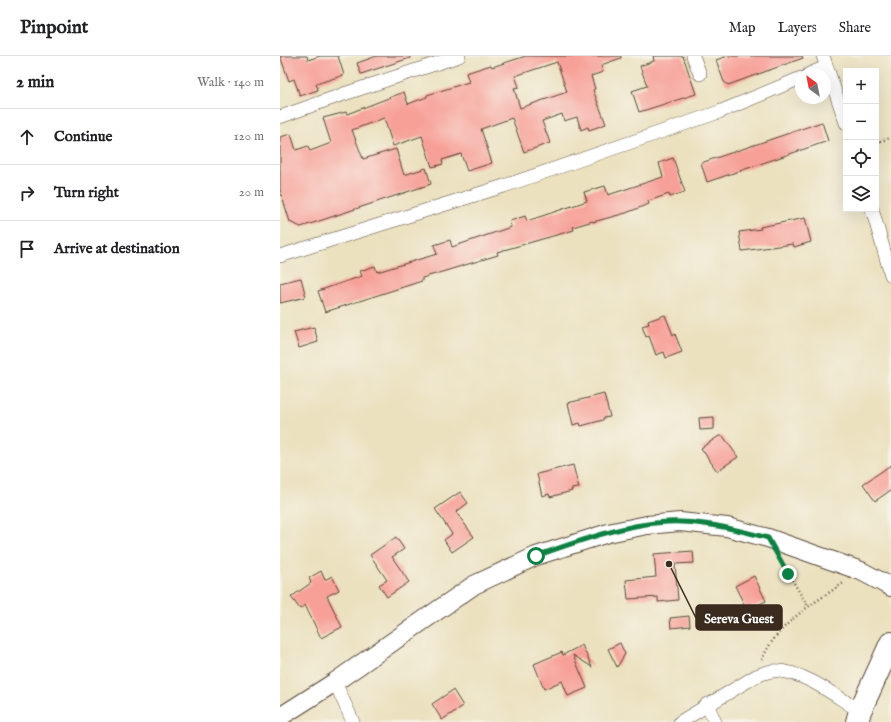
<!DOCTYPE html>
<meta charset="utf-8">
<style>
:root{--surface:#fff;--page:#f2f2f2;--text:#202124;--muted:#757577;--line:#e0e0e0}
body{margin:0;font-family:"IM FELL English",serif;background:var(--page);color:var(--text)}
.controls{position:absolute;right:12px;top:12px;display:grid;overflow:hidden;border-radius:0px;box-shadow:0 4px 16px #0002}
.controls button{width:36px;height:36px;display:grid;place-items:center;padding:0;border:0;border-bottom:1px solid var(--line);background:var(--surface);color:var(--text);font:20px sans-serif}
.compass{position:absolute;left:515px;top:12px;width:36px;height:36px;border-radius:50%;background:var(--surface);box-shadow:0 4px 16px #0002;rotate:328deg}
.stop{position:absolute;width:12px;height:12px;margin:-9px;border:3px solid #0b8043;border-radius:50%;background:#fff}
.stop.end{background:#0b8043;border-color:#fff;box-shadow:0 1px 4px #0008}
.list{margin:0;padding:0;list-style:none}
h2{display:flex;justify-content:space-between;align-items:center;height:52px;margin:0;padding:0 16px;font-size:17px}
h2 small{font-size:13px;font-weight:400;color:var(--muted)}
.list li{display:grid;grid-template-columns:26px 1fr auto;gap:12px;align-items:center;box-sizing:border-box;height:56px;padding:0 16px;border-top:1px solid var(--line)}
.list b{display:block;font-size:15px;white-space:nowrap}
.list em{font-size:13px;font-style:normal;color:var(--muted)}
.icon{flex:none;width:22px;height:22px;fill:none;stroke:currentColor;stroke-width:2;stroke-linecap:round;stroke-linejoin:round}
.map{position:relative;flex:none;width:611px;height:666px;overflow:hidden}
header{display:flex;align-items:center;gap:24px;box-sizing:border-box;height:56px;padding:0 20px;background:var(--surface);border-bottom:1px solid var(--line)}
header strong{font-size:19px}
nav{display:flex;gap:22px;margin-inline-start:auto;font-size:14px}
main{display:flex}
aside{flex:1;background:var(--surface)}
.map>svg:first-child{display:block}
.building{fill:#f7a098;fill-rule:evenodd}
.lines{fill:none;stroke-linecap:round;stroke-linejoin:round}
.street-casing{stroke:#554536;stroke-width:14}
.secondary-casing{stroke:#554536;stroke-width:20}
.highway-casing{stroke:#554536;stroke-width:24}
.path{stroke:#554536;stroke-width:2.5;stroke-dasharray:1 3;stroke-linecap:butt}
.street{stroke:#fff;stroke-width:13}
.secondary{stroke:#fff;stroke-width:18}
.highway{stroke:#fff;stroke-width:22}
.route{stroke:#0b8043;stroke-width:5}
.leader{fill:none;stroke:#3b2a1e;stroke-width:1.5}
.callout-dot{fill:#3b2a1e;stroke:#f7f3e8;stroke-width:1.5}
.callout{fill:#3b2a1e;stroke:#3b2a1e;stroke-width:1.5}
.callout-label{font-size:13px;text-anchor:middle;font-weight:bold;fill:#fff}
</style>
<header>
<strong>Pinpoint</strong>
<nav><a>Map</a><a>Layers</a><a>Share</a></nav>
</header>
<main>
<aside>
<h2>2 min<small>Walk · 140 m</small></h2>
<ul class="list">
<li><svg class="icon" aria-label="ahead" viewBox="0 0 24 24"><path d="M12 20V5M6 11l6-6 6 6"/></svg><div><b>Continue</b></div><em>120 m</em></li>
<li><svg class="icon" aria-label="right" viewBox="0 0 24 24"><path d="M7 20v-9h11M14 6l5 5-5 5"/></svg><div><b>Turn right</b></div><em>20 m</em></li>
<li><svg class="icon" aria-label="arrive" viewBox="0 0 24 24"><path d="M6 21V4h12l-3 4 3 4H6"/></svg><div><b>Arrive at destination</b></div></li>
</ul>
</aside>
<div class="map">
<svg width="611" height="666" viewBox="0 0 611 666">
<rect width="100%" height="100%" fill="#f7f3e8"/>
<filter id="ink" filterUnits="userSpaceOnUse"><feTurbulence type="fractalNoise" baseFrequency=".025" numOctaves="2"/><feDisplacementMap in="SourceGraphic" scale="8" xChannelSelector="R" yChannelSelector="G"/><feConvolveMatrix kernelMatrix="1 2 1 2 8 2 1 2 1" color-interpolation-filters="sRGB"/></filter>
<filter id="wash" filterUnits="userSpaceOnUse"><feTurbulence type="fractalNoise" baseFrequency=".012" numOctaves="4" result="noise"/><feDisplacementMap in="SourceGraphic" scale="16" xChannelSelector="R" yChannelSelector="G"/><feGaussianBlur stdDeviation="0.9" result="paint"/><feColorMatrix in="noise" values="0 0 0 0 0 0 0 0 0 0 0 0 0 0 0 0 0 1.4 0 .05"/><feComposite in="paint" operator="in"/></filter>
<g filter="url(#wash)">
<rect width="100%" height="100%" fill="#ebe1bf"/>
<g id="blocks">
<path class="building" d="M0,0h27l1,4 12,-4h18l6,19 -28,9 2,6 -18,6 -6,-17 -5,2z
M97,0h33v2l-49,16 -4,-11z
M246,0h95v2l-20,7 2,7 -12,4 4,13 -2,1 13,34 -17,6 -1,-3 -7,3 -4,-13 -13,4 -2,-7 -20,7 8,22 -26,9 -12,-34 -31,11 11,34 -25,8 -6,-17 -19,6 1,4 -11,3 -10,-31 -29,10 -9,-28 -32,12 11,29 33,-10 8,26 22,-7 5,16 -130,43 -11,-5 -10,-32v-53l11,-3 5,16 12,-4 2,5 21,-8 -8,-25 23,-6 1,2 57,-22 4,12 19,-7v-2l42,-13 -3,-9 25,-8 1,2zM277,6l10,30 -47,16 -6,-20 5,-1 -4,-11z
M373,0h30l13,38 -57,18 -7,-21 15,-5 -7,-20 14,-5z
M448,0h74l1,2 -75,27 -4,-3 -8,-22z
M542,66l6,19 -121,41 -6,-19z
M393,102l12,34 -15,5 -1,-3 -21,7 1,3 -23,9 -33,9v-1l-20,6 1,3 -77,22 1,3 -76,23v3l-97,31 -7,-21 44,-15 -2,-5 15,-5 2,6 60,-18 -3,-9 16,-5 2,7 59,-20 -1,-6 15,-5 2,5 60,-20 -3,-9 21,-6 3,9 55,-18 -4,-14z
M525,162l6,24 -17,5 -1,-3 -51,7 -3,-19 22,-3 -1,-2z
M21,222l5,19 -26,6v-20z
M385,259l8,20 2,-1 7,18 -16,6 -2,-6 -8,3 -7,-19 -3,1 -4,-11 7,-2 -1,-3z
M34,271l4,15 -19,6 -5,-16z
M324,338l6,23 -7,1v2l-22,6 -1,-3 -7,2 -5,-22z
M434,361v12l-14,1 -1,-12z
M439,380h4l15,21 -21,14 -16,-23z
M293,409l6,23 -8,1 1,2 -22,6 -1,-3 -7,2 -5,-22z
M611,409v25l-16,11 -12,-17z
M180,436l8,11 -12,9 18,25 -22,15 -8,-12 8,-6 -17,-25z
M116,481l8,12 -12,8 17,25 -22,15 -8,-12 8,-5 -17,-25z
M413,495l1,12 -19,1 3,36 -20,2v-5l-30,2 -2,-19 30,-3 -2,-23z
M41,515l4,9 7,-4 7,14 -12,6 15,31 -21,11 -16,-33 -5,4 -9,-12 20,-14 -2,-5z
M474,520l12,25 -19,9 -12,-24z
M409,560l1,10 -19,2 -1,-10z
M340,587l5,11 -8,13 -9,-18z
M302,589l10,22 -19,-12 14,33 -19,8 -6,-15 -18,8 -10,-25 28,-12 1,3z
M173,634l10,16 -21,14 -10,-16z"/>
</g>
</g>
<g filter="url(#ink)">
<use href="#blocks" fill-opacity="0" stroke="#554536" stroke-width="1"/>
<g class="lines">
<g class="street-casing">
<path id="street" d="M413,0l7,18
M543,0l23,67
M529,18l17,-7
M0,61l64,-23 115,-38
M592,153l19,66
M0,200l224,-70 215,-74 82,-34
M55,626l18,40
M427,648l8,18
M400,666l76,-46c8,-3 15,-6 24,-5 26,2 57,26 80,40"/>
</g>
<g class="secondary-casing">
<path id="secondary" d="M0,661l55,-35 139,-97 62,-29 72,-23 39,-8 33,-3 47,5 41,11 93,33 30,16"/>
</g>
<g class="highway-casing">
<path id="highway" d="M577,666l3,-11 31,-68"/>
</g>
<path class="path" d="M596,86l15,-4
M500,503l28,48
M482,604c14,-36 52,-57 83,-78"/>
<use href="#street" class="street"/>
<use href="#secondary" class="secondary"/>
<use href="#highway" class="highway"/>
</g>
</g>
<g class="lines" filter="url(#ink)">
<path class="route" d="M256,500c42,-15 100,-36 145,-34 30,1 58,8 87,16l20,36"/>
</g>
<path class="leader" d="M389 508L416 562"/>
<circle class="callout-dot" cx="389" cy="508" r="4"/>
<rect class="callout" x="416" y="549" width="86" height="25" rx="4"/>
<g class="callout-label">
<text x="459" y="567">Sereva Guest</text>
</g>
</svg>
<div class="controls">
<button>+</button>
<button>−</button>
<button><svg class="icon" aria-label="locate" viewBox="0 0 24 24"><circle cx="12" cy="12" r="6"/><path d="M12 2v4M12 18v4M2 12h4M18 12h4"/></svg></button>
<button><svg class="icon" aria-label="layers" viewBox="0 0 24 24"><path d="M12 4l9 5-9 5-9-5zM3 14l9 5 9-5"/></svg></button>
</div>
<svg class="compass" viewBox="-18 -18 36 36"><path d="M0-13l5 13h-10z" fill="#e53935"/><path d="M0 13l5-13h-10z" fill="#757577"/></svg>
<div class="stop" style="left:256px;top:500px"></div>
<div class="stop end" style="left:508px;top:518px"></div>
</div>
</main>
